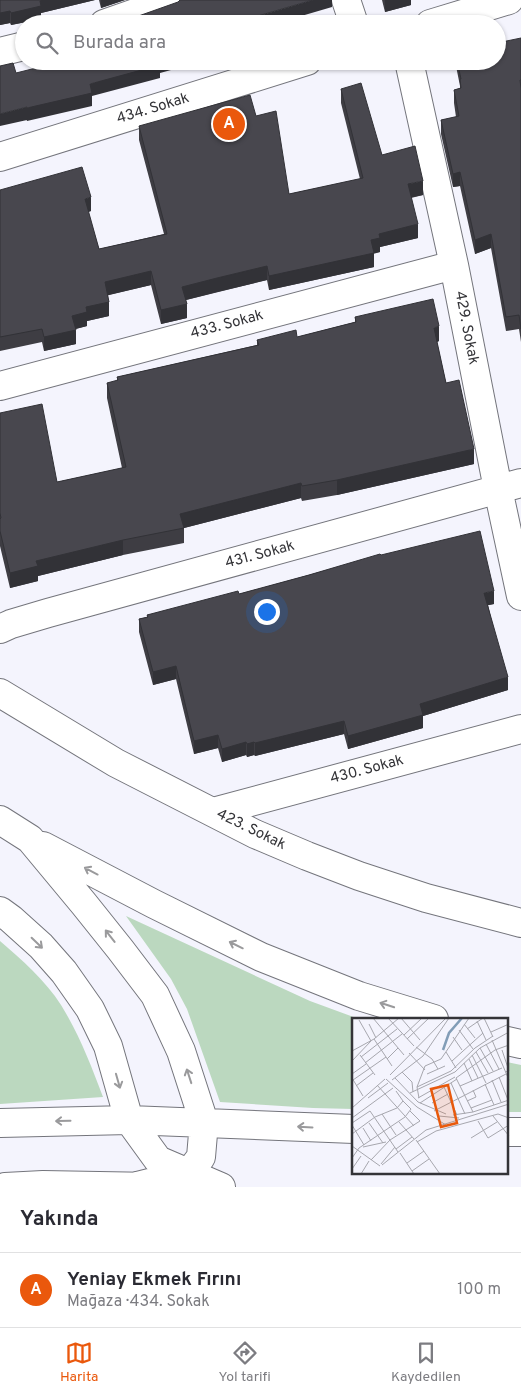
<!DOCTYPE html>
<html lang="tr">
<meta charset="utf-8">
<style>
:root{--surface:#fff;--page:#f2f2f3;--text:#2b2b33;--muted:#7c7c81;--line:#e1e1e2;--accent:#ea580c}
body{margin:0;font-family:Overpass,sans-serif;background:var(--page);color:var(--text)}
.you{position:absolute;left:266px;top:611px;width:18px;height:18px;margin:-12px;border:4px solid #fff;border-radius:50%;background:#1a73e8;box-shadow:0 0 0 8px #1a73e833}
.badge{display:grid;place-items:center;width:32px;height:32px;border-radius:50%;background:var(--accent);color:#fff;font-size:16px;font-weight:700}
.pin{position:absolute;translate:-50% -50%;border:2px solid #fff;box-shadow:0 1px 5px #0006}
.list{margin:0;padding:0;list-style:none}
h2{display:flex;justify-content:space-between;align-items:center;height:65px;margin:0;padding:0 20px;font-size:21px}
h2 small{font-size:16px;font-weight:400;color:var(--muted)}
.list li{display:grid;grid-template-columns:32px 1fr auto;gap:15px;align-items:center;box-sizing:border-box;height:75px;padding:0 20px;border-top:1px solid var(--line)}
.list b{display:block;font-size:19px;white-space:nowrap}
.list p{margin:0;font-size:16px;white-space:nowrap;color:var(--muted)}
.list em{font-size:16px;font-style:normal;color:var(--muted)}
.icon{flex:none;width:28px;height:28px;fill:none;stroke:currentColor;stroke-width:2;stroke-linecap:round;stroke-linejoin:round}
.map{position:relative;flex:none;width:521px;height:1187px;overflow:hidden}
.search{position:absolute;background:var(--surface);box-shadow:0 1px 4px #0004;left:15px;right:15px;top:15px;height:55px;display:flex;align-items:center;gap:12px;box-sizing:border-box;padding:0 18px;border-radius:28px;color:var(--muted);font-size:19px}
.sheet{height:140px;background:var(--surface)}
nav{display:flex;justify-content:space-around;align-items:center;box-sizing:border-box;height:70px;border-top:1px solid var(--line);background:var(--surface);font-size:14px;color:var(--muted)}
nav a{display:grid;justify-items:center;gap:2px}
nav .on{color:var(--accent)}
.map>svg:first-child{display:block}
.green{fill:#bbd8bf}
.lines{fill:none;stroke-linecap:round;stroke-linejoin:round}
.minor-casing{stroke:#74757c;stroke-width:30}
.motorway-casing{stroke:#74757c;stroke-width:30}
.minor{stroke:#fff;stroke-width:28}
.motorway{stroke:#fff;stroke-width:28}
.wall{fill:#3e3d43}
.shaded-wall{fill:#323237}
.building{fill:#48474e;stroke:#323237}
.oneway{stroke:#9a9a9c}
.labels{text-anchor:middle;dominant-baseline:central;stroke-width:5;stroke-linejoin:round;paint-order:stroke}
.street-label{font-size:15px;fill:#343438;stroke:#fff}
.inset-river{fill:none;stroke:#829db7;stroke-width:2.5}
.inset-road{fill:none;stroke:#a7a7ae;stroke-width:1}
.view{fill:#e8590c;fill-opacity:0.15;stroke:#e8590c;stroke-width:2.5}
.inset-edge{fill:none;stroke:#343438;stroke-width:2.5}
</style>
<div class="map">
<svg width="521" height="1187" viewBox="0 0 521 1187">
<rect width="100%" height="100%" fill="#f4f4fd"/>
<path class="green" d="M126,916l184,85 49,18h-5l-1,90 -40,-1 -93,-6 -33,-93 -16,-30z
M0,941c21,18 46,40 61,64 18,29 30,60 42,92l-103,7z
M507,1062l14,3v47h-14z"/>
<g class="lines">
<g class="minor-casing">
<path id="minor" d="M346,0l8,24
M104,24l68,-24
M430,24l79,-24
M0,52l24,-6
M409,61l45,204 44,224 23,107
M0,157l307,-96
M0,386l454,-121
M0,629l11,-5 37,-11 473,-130
M0,693l116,70 139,71 52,22 52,20 67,22 95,25
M213,812l308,-83"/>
</g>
<g class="motorway-casing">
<path id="motorway" d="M0,820l30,19 54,65 36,45 35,46 26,56 23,71 -3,35 -12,16 -52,13
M43,846l111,58 107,53 98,39 75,23
M0,911l11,8 30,27 23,26 26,37 18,37 21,74 29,40 63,27
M507,1041l14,3
M0,1123l129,-3 225,9
M507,1132h14
M5,1187l38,-2 112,2"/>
</g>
<use href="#minor" class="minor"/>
<use href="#motorway" class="motorway"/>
</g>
<path class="wall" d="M0,0h95l-54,13v6l-30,6 -1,-2 -10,2z
M99,0h26l-24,8z
M382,0h29v5l-26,7z
M521,38v304l-2,-13 -13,2 -15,-83 -16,6 -15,-68 -7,1 -12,-53v-14l15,-3 -2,-14v-13l6,-2v-2l-4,-20v-5h41z
M341,89l41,66 41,40 -12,3 7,40 -38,9v5l-6,1v14l-105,23 -2,-10 -81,20 1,18 -26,6 -10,-39 -43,10 1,21 -22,5v5l-12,3 1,15 -32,7 -2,-9 -42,9v-161l91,21 -3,1 11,37 65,-15 -25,-94v-14l117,-10 33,78 71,-15 -19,-76z
M355,317l84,24 -2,1 9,41 28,81 -137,31 -35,6 -1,-3 -117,30v15l-61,12 -85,21v5l-28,7 -10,-42v-133l57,69 65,-14 -15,-70v-15l10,-2v-4l140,-32v-5l40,-3 58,-15z
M381,555l113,49 -6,1 20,85 -85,26v12l-75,21 -4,-15 -89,22 -1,-1 -7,2 -1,-2 -24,7 -4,-14 -24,6 -18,-75 -23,6 -14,-53v-13l8,-2v-2l92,-21z"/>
<path class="shaded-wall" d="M43,0h52l-54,13v6l-30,6v-12z
M101,0h24l-24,8z
M313,0h19v7l-58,17h-23v-6z
M385,0h26v5l-26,7z
M10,11v12l-10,2v-12z
M158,61h29l-5,2v4l-22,6v5l-68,18v10l-65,15v-13l63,-24z
M27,107v13l-27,6v-12z
M460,172v14l-7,1v-13z
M423,181v14l-15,3v-14z
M91,197v14l-6,2v-14z
M418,224v14l-38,9v5l-7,2 1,-1v14l-105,23v-14l102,-36 8,-6z
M491,234v14l-16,6v-14z
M267,266v14l-50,12 -35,9v-14l35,-9z
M151,271v14l-46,11v-14z
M109,302v14l-22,5v5l-15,4v-14l14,-9z
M187,304v14l-26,6v-14z
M439,326v15l-5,2v-15z
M76,330v14l-32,7v-14z
M474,449v15l-137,31v-15z
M301,483v15l-117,30 -4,-14z
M123,540v15l-85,21v5l-28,7v-15l26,-12z
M494,591v13l-10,2v-13z
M176,666v13l-23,6v-13z
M508,677v13l-85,26v12l-75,21v-13l72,-32z
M344,721v13l-89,22v-13z
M218,735v13l-24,6v-13z
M246,742v13l-24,7v-13z
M254,742v13l-7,2v-13z"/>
<path class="building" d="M0,0h43l-3,1 1,5 -30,7 -1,-2 -10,2z
M180,0h133l-62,18 2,6h-137l62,-22z
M521,38v42h-1l1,8v241l-2,-14 -13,2 -15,-83 -16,6 -15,-68 -7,2 -12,-54 18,-4 -5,-26 7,-2 -1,-9h1l-4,-18h40v-18z
M64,61h95l1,4 -70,19 2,9 -65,15v-1l-27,7v-48l13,-3 3,10z
M361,83l21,72 33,-9 8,35 -15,3 10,40 -39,10 1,4 -9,2 3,13 -105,23 -2,-10 -50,12 -35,9 5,17 -26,6 -10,-39 -46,11 4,20 -23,5 1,5 -15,4 4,14 -32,7 -2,-8 -42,8v-147l82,-23 9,30 -6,2 14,50 68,-15 -28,-108 111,-31 6,21 20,-5 13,83 74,-16 -22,-89z
M433,299l6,27 -5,2 12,55 13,-3 15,69 -137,31 -35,6 -1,-3 -121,31 4,14 -61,12 -87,21 2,5 -28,7 -10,-42v-12l1,-1 -1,-5v-100l42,-9 15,78 69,-15 -19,-84 11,-3 -1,-3 142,-32 -2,-5 39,-10 1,7 59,-15 -1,-5z
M480,531l14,60 -10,2 24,84 -88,27 3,11 -75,21 -4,-15 -89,22 -1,-1 -7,2 -1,-2 -24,7 -4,-14 -24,6 -18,-75 -23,6 -14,-53 9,-2 -1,-2 91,-24 1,3 70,-19 71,-21 1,1z"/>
<defs><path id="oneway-shaft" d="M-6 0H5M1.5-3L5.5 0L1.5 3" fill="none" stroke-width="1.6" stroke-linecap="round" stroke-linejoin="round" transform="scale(1.25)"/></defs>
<g class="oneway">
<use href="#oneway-shaft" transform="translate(91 871) rotate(-152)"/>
<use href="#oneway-shaft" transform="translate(110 936) rotate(-128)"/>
<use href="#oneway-shaft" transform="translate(37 943) rotate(44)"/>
<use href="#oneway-shaft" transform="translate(236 945) rotate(-154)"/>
<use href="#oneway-shaft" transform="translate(387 1005) rotate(-162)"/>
<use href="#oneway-shaft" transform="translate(189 1076) rotate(-108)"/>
<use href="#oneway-shaft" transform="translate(118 1081) rotate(74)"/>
<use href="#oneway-shaft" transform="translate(63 1121) rotate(179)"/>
<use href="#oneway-shaft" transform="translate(305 1127) rotate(-177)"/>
</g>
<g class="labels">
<g class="street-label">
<text transform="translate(153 109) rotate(-17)">434. Sokak</text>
<text transform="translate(227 325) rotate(-15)">433. Sokak</text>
<text transform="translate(466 328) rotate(79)">429. Sokak</text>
<text transform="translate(260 555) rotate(-15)">431. Sokak</text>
<text transform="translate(367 770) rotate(-15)">430. Sokak</text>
<text transform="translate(251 830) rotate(26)">423. Sokak</text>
</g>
</g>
<g transform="translate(352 1018)">
<rect width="156" height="156" fill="#f4f4fd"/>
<path class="inset-river" d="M91,32l6,-17 13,-15"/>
<path class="inset-road" d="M21,0l31,37M36,0l26,28M49,0l19,22M132,0l9,19M125,3l9,19M17,6l7,14M112,6l11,14M115,11l16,-11M107,12l14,19M139,14l18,-8M52,17l18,-17M101,19l9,13M22,21l18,27M55,21l22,-21M140,22l17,40M134,26l13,25M64,29l16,12 6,10M128,30l13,23M150,32l7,21 -4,1M0,33l22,-12 25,-21M94,34l10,16M124,34l12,21M57,35l16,17M8,37l15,20M120,37l14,28M9,39l36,-28M35,41l11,-11M117,41l9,19M0,43l19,-20 -12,-21M100,43l31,-28M13,45l37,-29M112,45l8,18M50,54l10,10 1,10M0,56l14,-10M75,56l18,-8M38,57l56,-57M147,59l9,23M0,60l11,18M43,60l23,24 28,12M104,60l39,-28 14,-5M104,60l17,34M34,61l31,28 29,18M1,62l33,-23M40,62l31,-24 26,-38M140,62l9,22M99,65l14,31M133,66l9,21M25,67l37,41M4,68l17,-13M108,68l42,-18M65,69l8,-21 16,-7 28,-41M92,69l13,28M58,75l45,-21 25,-24 29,-16M16,80l20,-15M66,80l37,-21M67,80l-2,-11 34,-16 24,-23 18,-12M115,83l9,-4 -3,-7M68,85l37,-24M80,85l16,-9M0,90l33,-29M119,90l21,-8M82,93l72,-37M30,96l14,21M101,97l20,-3 36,-12M87,98l20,2M141,98l16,20M0,100l41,-30M126,103l10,17 21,-13M47,104l15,17M0,105l18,-12 28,41M17,105l14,20M0,107l12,20M11,110l8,13M0,116l23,-17 22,-9 6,-7 -7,-10M119,120l26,-16M64,122l24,34M65,124l19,-11 62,-17 11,4M0,128l28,20M11,129l23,-5M44,131l16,-12M48,135l14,21M0,140l7,-10 46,-31 6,-8 -8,-8M19,142l19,-20 30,-19 -10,-10M55,145l17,-12M29,146l14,-17M30,147l44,-35 83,-26M0,151l9,-13M60,153l17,-12M9,156l8,-13"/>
<path class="view" d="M96,67l9,38 -16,4 -10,-38z"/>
<rect width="156" height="156" class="inset-edge"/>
</g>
</svg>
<div class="you"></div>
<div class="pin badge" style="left:229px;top:124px">A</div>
<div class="search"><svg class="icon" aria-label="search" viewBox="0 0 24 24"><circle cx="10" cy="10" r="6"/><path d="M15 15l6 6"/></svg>Burada ara</div>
</div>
<section class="sheet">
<h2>Yakında<small></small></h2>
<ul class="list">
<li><span class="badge">A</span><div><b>Yeniay Ekmek Fırını</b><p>Mağaza · 434. Sokak</p></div><em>100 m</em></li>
</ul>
</section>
<nav>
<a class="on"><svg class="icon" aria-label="map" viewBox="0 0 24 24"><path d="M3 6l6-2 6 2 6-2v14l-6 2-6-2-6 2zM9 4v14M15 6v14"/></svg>Harita</a>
<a><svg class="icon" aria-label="directions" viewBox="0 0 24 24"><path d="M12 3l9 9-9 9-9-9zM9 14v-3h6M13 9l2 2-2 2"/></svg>Yol tarifi</a>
<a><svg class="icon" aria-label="saved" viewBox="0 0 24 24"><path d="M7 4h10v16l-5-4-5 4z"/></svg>Kaydedilen</a>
</nav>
